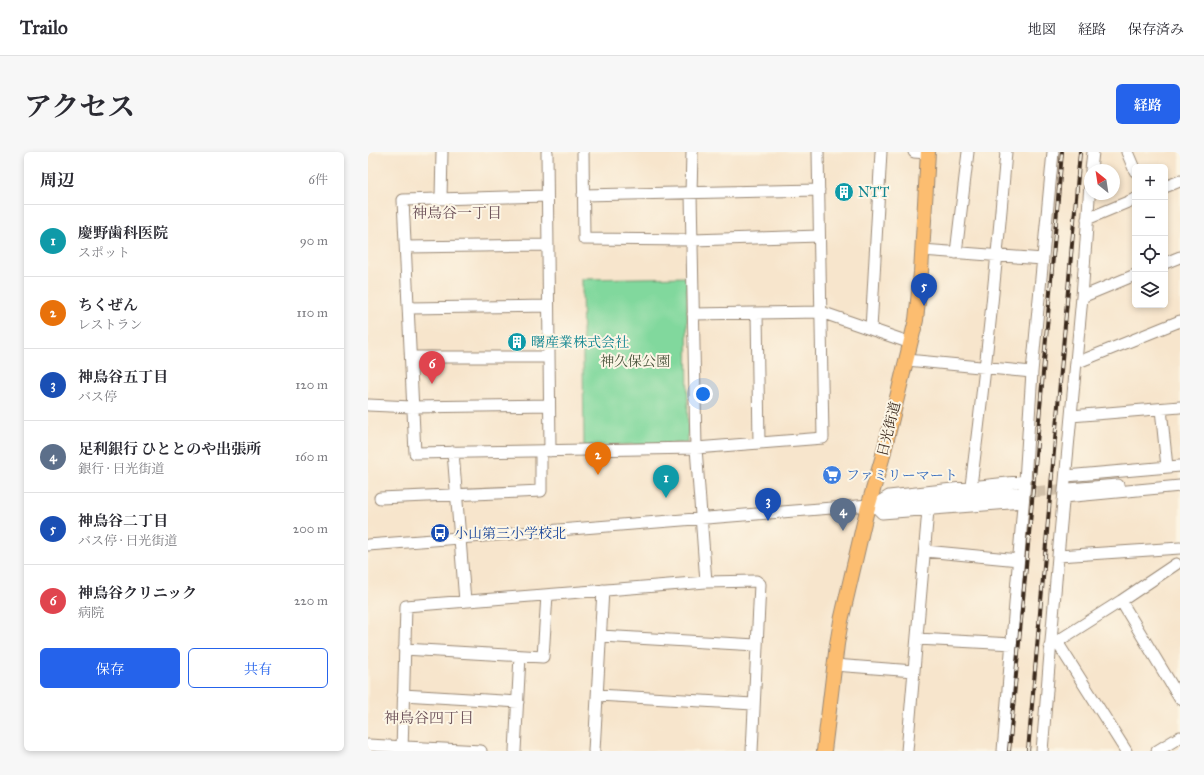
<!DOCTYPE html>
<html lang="ja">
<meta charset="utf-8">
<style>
:root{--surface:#fff;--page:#f7f7f7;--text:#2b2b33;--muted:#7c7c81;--line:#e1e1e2;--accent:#2563eb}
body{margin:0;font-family:"IM FELL Great Primer","Noto Serif JP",serif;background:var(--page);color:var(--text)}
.controls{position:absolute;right:12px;top:12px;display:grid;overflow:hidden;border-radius:6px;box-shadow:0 2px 6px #0003}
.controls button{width:36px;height:36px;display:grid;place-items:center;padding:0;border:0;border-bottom:1px solid var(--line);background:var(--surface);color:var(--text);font:20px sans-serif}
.compass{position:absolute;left:716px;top:12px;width:36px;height:36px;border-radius:50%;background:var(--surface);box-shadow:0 2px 6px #0003;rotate:330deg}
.you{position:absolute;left:335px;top:242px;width:14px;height:14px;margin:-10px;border:3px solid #fff;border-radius:50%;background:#1a73e8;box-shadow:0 0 0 6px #1a73e833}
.badge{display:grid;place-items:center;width:26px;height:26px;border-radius:50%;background:var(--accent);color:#fff;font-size:13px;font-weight:700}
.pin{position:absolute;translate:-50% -33px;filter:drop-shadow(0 1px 2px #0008)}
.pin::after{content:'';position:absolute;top:21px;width:14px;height:12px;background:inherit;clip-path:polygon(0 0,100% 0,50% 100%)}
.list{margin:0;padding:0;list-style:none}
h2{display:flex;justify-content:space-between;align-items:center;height:52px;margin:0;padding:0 16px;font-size:17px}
h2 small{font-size:13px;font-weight:400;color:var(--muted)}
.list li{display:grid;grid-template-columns:26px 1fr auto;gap:12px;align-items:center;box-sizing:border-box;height:72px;padding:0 16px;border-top:1px solid var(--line)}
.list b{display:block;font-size:15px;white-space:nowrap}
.list p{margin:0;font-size:13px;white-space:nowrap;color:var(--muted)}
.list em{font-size:13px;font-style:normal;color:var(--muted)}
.actions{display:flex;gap:8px;padding:12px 16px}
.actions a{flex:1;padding:9px 0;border:1px solid var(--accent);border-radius:6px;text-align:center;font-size:14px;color:var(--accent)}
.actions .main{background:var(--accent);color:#fff}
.icon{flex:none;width:22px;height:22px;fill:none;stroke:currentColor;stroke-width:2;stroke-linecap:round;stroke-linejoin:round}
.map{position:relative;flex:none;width:812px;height:599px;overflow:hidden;border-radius:6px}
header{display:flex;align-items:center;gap:24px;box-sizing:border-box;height:56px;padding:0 20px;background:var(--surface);border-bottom:1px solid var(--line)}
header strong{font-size:19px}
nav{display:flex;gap:22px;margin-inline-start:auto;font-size:14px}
.intro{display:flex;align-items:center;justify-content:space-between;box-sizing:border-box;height:96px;padding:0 24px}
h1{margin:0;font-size:28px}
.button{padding:10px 18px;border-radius:6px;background:var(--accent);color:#fff;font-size:14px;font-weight:700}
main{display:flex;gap:24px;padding:0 24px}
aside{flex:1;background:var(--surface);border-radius:6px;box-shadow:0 2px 6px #0003}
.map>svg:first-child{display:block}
.park{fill:#81d89d;stroke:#5e815e}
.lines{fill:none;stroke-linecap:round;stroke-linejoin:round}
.minor-tunnel{stroke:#d1c0a9;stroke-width:11;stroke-dasharray:11 5.5;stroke-linecap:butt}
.minor-casing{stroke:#998875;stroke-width:13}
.major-casing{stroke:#998875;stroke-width:16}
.minor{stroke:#fff;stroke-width:11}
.major{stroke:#fcbd6f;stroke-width:14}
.rail-casing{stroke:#3b2a1e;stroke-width:4}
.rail{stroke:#fcf5e5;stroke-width:2.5;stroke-dasharray:8;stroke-linecap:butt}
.labels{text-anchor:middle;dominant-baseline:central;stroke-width:4;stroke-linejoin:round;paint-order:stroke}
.culture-label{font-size:14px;fill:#0d838f;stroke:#fcf5e5;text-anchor:start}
.park-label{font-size:14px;fill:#4c563e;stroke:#fcf5e5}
.street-label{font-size:14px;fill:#3b2a1e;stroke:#fcf5e5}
.shop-label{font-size:14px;fill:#366cbe;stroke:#fcf5e5;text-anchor:start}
.transit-label{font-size:14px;fill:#164399;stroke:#fcf5e5;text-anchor:start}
.neighbourhood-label{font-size:15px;fill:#6b5058;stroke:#fcf5e5}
</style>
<header>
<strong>Trailo</strong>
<nav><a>地図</a><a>経路</a><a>保存済み</a></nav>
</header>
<div class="intro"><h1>アクセス</h1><a class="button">経路</a></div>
<main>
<aside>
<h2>周辺<small>6件</small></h2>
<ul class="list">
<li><span class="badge" style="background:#0f9aa8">1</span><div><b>慶野歯科医院</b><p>スポット</p></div><em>90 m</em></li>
<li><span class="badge" style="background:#e8710a">2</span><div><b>ちくぜん</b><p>レストラン</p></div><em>110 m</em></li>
<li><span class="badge" style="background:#1a4fb4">3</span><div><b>神鳥谷五丁目</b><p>バス停</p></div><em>120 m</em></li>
<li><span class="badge" style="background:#5c6f8a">4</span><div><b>足利銀行 ひととのや出張所</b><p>銀行 · 日光街道</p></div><em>160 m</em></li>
<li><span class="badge" style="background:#1a4fb4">5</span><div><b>神鳥谷二丁目</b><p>バス停 · 日光街道</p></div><em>200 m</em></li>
<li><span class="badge" style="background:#e0444e">6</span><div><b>神鳥谷クリニック</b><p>病院</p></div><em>220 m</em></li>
</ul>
<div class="actions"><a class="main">保存</a><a>共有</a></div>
</aside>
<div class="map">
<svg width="812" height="599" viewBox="0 0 812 599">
<rect width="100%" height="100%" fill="#fcf5e5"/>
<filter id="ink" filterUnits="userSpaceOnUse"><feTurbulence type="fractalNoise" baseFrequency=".025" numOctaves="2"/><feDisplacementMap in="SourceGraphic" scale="8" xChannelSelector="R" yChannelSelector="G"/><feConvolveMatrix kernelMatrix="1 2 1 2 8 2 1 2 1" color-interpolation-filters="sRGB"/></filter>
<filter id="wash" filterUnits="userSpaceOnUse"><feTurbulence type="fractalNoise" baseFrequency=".012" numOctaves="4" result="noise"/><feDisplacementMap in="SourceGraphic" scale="16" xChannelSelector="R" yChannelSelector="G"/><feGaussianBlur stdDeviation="0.9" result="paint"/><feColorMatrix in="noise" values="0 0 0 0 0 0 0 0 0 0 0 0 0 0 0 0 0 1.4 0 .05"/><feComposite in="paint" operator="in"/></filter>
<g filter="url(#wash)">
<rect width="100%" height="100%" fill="#f7e5cc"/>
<path class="park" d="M319,125l1,166 -104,3 -2,-167z"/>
</g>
<g filter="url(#ink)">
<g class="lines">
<path class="minor-tunnel" d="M651,341l50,-4"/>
<g class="minor-casing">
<path id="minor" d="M179,0l3,299
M215,0l1,87 109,1 126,-4
M324,0l-1,42 5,254 10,134
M546,0l14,1
M759,0l8,19
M723,18l2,-18
M722,32l-8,113 -24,259 122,-8
M797,35l15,-6
M215,43l236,-5
M178,44l-143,4 12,253 281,-5 127,-10 -5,-286
M73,46l1,-46
M719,67l48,-20
M38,95l141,-2
M554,98l121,9
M588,101l12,-101
M797,111l15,-6
M714,145l53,-22
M41,156l139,-2
M389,161l2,130
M325,162l128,-2 90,31
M503,177l10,-177
M43,205h138
M539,208l125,12
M708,211l104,-42
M0,253l44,2 137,-2
M793,257l6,58
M703,264l109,-9
M85,300l12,149
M698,324l114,-10
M603,334c14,-111 26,-222 35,-334
M701,337l49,-4
M696,345l116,-11
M12,346l161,-7v-40
M508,352l13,-8 136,-15
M506,353l8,8 141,-11
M0,393l91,-7 560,-45
M557,399l94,9
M753,449l59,98
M233,484l155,9
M549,487l96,5
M689,490l69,109
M682,494l71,-45 55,-37
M36,497l139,8 4,-62
M466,513l80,6
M35,543l115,7
M230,543l155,9
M0,593l113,6
M34,599l4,-145 300,-24 50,-1 4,3 -8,167
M147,599l5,-95
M226,599l9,-161
M539,599l21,-241
M635,599l22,-270 7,-109 21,-220
M674,599l16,-195
M789,599l23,-14"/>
</g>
<g class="major-casing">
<path id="major" d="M456,599l13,-107 4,-23 25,-107 16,-55 34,-139 5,-48 7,-120"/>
</g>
<use href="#minor" class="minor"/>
<use href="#major" class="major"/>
<g class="rail-casing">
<path id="rail" d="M641,599l23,-250 30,-349
M660,599l52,-599"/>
</g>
<use href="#rail" class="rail"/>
</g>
</g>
<defs>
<g id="building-disc" transform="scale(1)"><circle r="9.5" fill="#0f9aa8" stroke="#fcf5e5"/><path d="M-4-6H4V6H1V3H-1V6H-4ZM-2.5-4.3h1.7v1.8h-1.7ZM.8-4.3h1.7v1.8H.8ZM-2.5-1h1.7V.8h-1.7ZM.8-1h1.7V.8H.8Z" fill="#fff"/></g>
<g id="supermarket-disc" transform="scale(1)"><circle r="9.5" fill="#3f7fe0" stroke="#fcf5e5"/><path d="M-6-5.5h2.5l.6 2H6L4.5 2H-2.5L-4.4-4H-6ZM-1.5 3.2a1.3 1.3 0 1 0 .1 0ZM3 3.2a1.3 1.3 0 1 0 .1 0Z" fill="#fff"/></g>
<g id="bus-disc" transform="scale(1)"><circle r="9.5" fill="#1a4fb4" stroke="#fcf5e5"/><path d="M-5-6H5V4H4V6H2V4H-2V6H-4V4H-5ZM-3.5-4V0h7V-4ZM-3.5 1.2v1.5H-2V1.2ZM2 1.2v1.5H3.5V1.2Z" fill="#fff"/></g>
</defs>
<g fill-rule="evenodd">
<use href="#building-disc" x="476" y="40"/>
<use href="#building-disc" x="149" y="190"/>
<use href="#supermarket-disc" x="464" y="323"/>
<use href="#bus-disc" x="72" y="381"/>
</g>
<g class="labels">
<g class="culture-label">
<text x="490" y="40">NTT</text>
<text x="163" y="190">曙産業株式会社</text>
</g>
<g class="park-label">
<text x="267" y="209">神久保公園</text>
</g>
<g class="street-label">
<text transform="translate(521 277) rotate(-76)">日光街道</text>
</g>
<g class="shop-label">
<text x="478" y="323">ファミリーマート</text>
</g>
<g class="transit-label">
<text x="86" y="381">小山第三小学校北</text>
</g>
<g class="neighbourhood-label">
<text x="89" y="61">神鳥谷一丁目</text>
<text x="61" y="566">神鳥谷四丁目</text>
</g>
</g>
</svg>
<div class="controls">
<button>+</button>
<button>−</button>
<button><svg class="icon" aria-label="locate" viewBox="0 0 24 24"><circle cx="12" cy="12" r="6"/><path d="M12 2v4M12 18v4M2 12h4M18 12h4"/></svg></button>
<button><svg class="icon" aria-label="layers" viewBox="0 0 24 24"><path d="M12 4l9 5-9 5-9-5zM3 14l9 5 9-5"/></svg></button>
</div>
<svg class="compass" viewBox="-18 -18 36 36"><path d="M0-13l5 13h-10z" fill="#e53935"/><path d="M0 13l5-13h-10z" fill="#7c7c81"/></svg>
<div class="you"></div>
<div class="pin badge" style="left:298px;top:346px;background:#0f9aa8">1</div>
<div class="pin badge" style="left:230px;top:323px;background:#e8710a">2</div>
<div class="pin badge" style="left:400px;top:369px;background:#1a4fb4">3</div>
<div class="pin badge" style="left:475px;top:379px;background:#5c6f8a">4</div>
<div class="pin badge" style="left:556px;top:154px;background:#1a4fb4">5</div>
<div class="pin badge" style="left:64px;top:232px;background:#e0444e">6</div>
</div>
</main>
